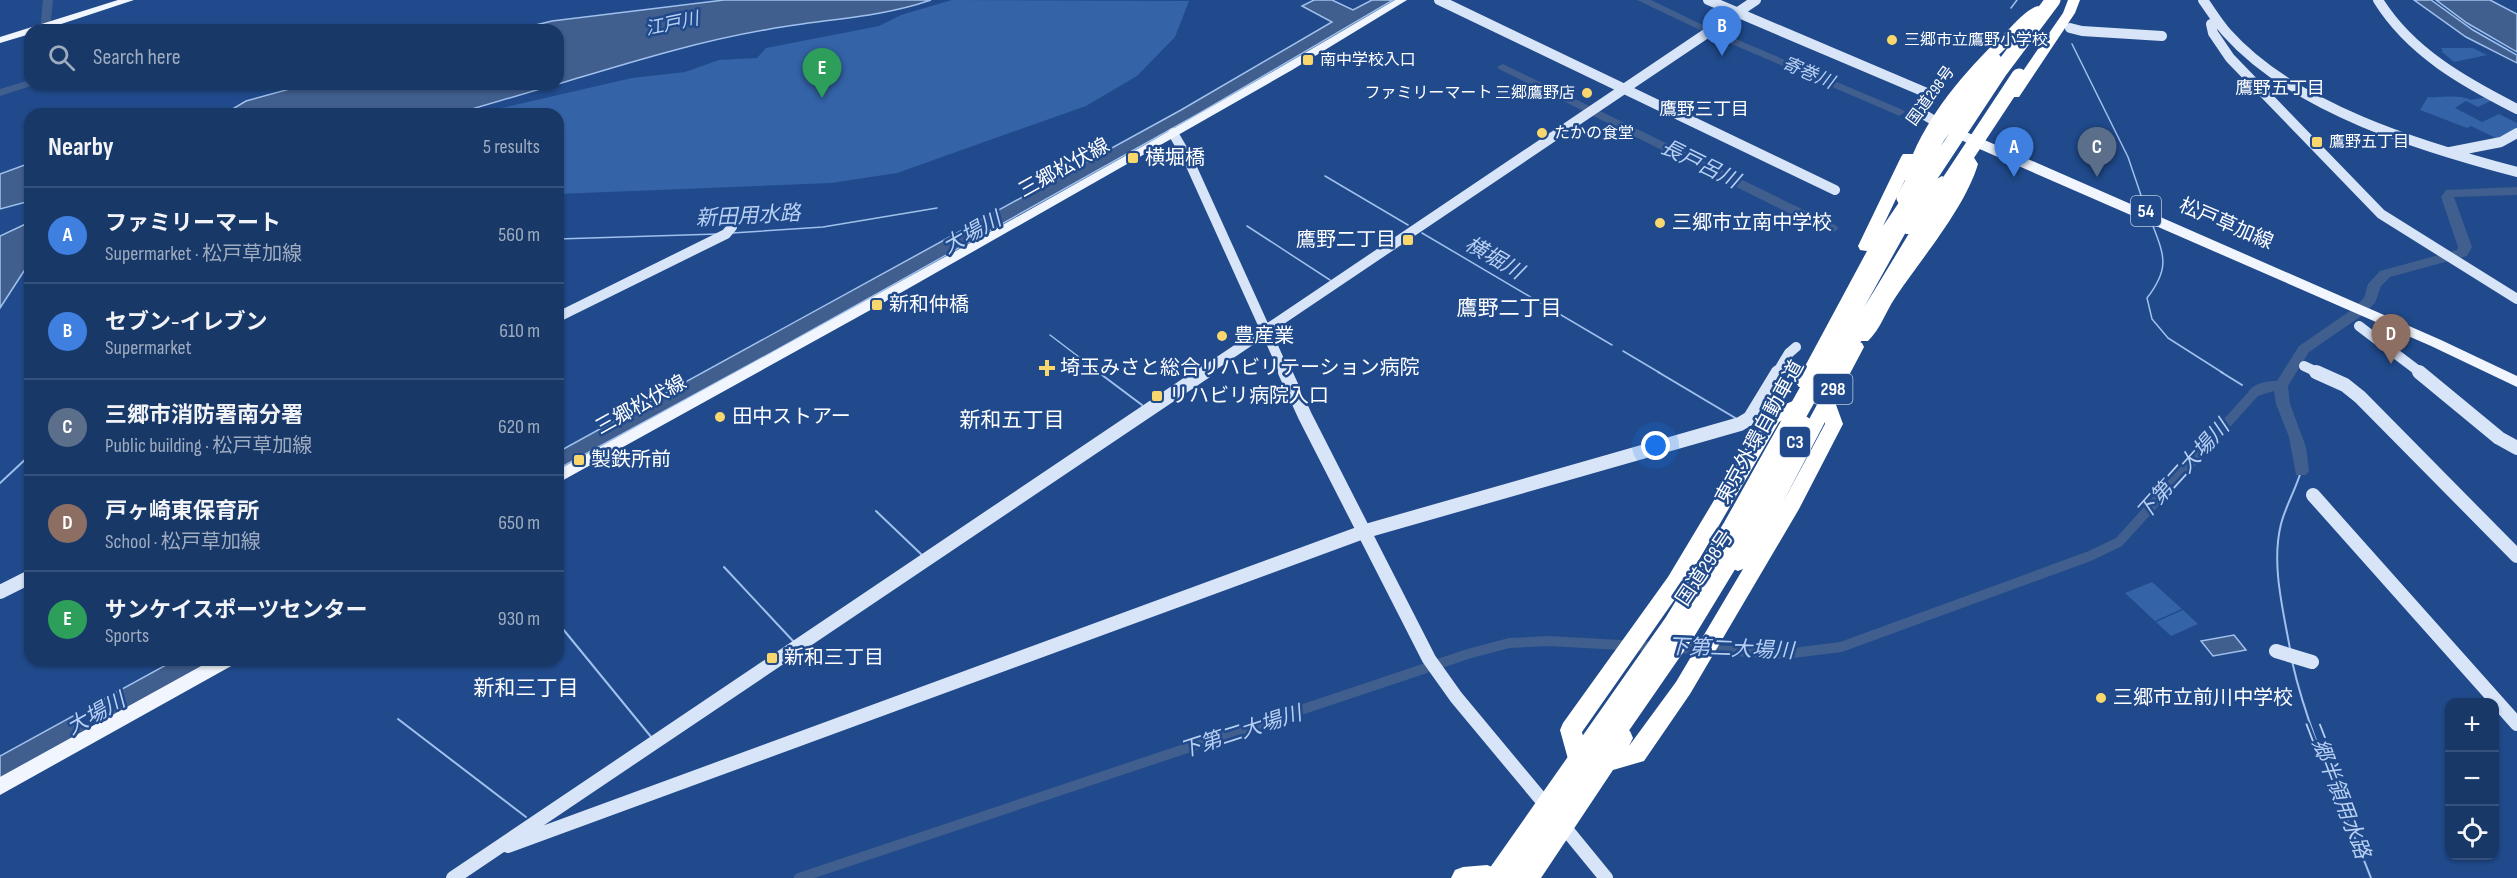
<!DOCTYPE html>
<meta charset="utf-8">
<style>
:root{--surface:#183868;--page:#254371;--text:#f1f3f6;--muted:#9facc0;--line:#36527c;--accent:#e69b98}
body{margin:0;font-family:"Sofia Sans Condensed","Noto Sans JP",sans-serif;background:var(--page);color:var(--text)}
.controls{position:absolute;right:18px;bottom:18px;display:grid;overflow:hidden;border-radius:12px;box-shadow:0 2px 4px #0004}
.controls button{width:54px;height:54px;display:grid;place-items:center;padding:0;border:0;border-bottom:2px solid var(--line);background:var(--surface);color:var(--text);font:30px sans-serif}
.you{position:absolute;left:1656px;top:446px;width:21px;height:21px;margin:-15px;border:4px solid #fff;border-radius:50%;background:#1a73e8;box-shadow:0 0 0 9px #1a73e833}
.badge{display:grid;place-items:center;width:39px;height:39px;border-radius:50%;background:var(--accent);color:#fff;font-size:20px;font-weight:700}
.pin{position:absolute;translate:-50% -50px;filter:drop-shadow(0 2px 3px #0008)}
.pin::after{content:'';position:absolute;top:32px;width:21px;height:18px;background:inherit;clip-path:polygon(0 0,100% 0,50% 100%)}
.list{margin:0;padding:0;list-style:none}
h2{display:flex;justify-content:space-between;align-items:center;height:78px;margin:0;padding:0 24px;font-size:26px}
h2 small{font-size:20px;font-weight:400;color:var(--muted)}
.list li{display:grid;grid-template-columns:39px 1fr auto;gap:18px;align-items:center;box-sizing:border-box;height:96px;padding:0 24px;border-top:2px solid var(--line)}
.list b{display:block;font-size:22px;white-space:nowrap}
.list p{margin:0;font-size:20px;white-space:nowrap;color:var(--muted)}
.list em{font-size:20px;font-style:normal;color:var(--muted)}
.icon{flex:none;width:33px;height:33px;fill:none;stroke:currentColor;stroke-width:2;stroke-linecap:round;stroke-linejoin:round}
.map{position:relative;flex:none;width:2517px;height:878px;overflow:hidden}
.search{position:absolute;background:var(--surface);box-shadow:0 2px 4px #0004;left:24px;top:24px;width:540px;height:66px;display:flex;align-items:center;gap:15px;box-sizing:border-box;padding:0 21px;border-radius:18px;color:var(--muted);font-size:22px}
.panel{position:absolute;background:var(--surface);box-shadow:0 2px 4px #0004;left:24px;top:108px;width:540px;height:558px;border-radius:18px}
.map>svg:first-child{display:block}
.green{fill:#3463a8}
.water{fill:#405e8e;stroke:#a0c0ed;stroke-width:1.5}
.pier{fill:#204a8b}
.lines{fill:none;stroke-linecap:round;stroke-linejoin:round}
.stream-far1{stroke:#a0c0ed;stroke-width:1.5}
.stream{stroke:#a0c0ed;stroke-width:2}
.canal{stroke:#405e8e;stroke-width:10}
.river{fill:#405e8e;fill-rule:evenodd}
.secondary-far1{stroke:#d8e5f9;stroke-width:10}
.secondary{stroke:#d8e5f9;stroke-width:14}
.primary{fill:#f1f6fe;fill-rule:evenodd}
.highway{fill:#fff;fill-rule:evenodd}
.highway-bridge-far1{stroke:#fff;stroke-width:15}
.highway-bridge{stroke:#fff;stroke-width:20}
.poi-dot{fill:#f9d76d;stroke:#204a8b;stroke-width:2}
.labels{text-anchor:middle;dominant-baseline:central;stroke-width:5;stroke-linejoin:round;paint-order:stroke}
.far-poi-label{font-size:16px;fill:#fff;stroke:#204a8b;text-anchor:start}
.far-street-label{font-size:16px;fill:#fff;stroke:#204a8b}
.far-water-label{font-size:18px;font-style:italic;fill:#b8d0f3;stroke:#204a8b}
.far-neighbourhood-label{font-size:18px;fill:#fff;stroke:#204a8b}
.shield{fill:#204a8b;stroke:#bcc9dc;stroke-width:1.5}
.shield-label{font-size:18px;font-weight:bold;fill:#fff}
.poi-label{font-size:20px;fill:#fff;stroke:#204a8b;text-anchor:start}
.street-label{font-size:20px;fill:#fff;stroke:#204a8b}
.water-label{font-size:21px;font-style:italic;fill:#b8d0f3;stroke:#204a8b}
.neighbourhood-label{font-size:21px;fill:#fff;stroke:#204a8b}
</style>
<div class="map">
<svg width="2517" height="878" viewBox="0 0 2517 878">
<rect width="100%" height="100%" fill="#204a8b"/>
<path class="green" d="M952,0l237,1 -14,36 -38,39 -51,30 -189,67 -66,10 -273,11v-80h-83l157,-36 53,-6 34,-12 38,-2 9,-10 113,-22 22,-11z
M2441,48h32l14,7 -33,7 -13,-11h2z
M2428,97c14,1 31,-3 43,3l16,-3 6,3 -15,7 -12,-6 -11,7 27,14 17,-8 18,9v6l-19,10 -27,-13 -4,2 -47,-18z
M2152,582l30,27 -27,12 -30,-28z
M2183,610l15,14 -27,12 -15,-14z"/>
<path class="water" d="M724,0h207c-52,18 -107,19 -161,29 -72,12 -142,34 -212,55v-54h-43l37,-9z
M1314,0h18l21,10 19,-10h21l-193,113 -420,235 -222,121v-17l623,-342 151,-88 -30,-16z
M2414,0h17l42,30 44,25v8l-51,-26z
M2436,0h54l27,14v38l-50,-29z
M308,84h249l-102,30h-231l22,-13z
M30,163v38l-30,8v-35z
M30,222v47l-6,2 -24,37v-72z
M2234,635l12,15 -33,6 -12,-15z
M175,660h40l-215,120v-24z"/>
<path class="pier" d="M92,703l10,21 -14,8 -10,-21z"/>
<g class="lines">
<path class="stream-far1" d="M2011,8l6,-8
M2072,44l56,113 19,56
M1325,176l83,49
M2151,221c13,34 20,46 -4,77l5,21 16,19 55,35
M1247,226l83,54
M732,233l91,-6 114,-19
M1422,233l190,112
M558,239l159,-5
M1050,335l50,38
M1623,351l37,22"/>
<path class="stream" d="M1098,372l44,33
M1658,372l79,47
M2221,372l21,13
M0,483l30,-28
M876,511l46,44
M724,567l70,75
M558,623l94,115
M2290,649c-7,-40 -19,-85 -9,-125 5,-19 15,-35 20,-53
M2292,661c16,72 52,148 79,217
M398,719l128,98"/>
<path class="canal" d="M1676,648l109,6 56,-7 249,-91 29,-14 136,-150
M799,878l669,-224 41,-11 40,-2 107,6"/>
<path class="river" d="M43,0h10l-3,30h-10z
M1637,0h14l58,28 -1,2h-8z
M1717,31l186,79 2,2 -6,4 -4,-2 -182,-78v-4z
M1503,64l334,162 1,3 -6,4 -5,-1 -328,-163 -2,-2z
M30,80v4l4,1 -34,11v-7z
M2517,187v8l-63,2 18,50 -5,9 -77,21 -9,9 -6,17 -15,14 -51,35 -21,34 2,18 16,43 3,24 -3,4h-10l-7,-38 -13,-33 -2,-13 -19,6 -7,-5c6,-9 18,-11 29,-11l22,-35 51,-35 14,-13 4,-14 12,-13 77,-21 1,-3 -17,-50 5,-7z"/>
<path class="secondary-far1" d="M1439,0l396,190
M1708,0l219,93 3,6 -11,8 -1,4 20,12
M2203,0c8,11 15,23 24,33 68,76 195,114 290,139
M2378,0c32,52 86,82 139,109
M2218,22l-7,2 2,9 17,25 151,156 136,85
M2070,28l12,3 80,5
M1173,133l15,26 97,214
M2450,152l51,-10 16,-9
M558,317l168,-83 6,-7
M2359,326l62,47
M2304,366l15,7
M1202,373l554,-373
M1777,373l12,-20 7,-6"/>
<path class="secondary" d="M1285,372l20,44 124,243 27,38 94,113
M2316,372l29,13 15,12 157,159
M2419,372l80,66 18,10
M2313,495l204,229
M0,592l30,-15
M2276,651l36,11
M1561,823l45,55
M508,846l858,-315 374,-107 10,-6 28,-46
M453,878l752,-506"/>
<path class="primary" d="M118,0h16l-91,30h-13v4l-30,9v-6z
M1395,0h12l-115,70 -418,238 -316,175v-13c280,-154 562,-307 837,-470z
M1948,124l493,216 76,36v11l-86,-41 -456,-199 -31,-16 -2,-3z
M212,660h24l-3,5 -233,130v-18z"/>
<path class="highway" d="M2068,0h12l-5,13 -56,84h-10l-2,-3 56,-81z
M2038,6l6,4 -1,3 -58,55 -37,48 -25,47 -7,25h-10l-1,-8 -22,46 21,-31h10l3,3 -39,60 -67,129h-12l-3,-4 71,-132 -7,-1 -2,-4 43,-89 2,-3h10c21,-48 58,-89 96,-125 8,-8 18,-20 29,-23z
M1968,155l5,1 5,8c-13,44 -57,95 -83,134 -10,15 -14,30 -27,43h-12l-2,-4 10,-12 16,-30 45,-61 35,-57 4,-13 -3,-5z
M1942,176l7,4 -30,51 -3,3h-10l-3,-3 32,-51z
M1856,341l6,2 2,4 -29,55 8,22 -44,85 -109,185 -46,67 -31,9 -72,108h-25l98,-147 8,-3 8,3 3,7 -4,8 47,-64 67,-113 -5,2 -7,-3 -3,-5 21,-32 99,-184 2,-4zM1825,422v2l-43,80z
M1793,401l6,2 3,4 -3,4 -20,11 -97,167 -100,143 5,20 -3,7 -8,3 -8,-3 -8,-29 3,-7 105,-146 99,-165z
M1487,865l8,3 3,10h-47l4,-8 8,-3z"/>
<path class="highway-bridge-far1" d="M1904,198l34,-62 56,-76
M1819,373l100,-180 80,-121 54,-72
M1833,373l116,-191 70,-106"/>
<path class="highway-bridge" d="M1820,395l14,-23
M1495,878l179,-255 59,-96 87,-155
M1515,878l172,-249 59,-97 57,-106"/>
</g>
<g class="poi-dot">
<circle cx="1892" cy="40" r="6"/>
<rect x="1302" y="54" width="12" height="12" rx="3"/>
<circle cx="1587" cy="93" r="6"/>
<circle cx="1542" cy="133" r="6"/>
<rect x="2311" y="136" width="12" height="12" rx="3"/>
<rect x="1127" y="152" width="12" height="12" rx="3"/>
<circle cx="1660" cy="223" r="6"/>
<rect x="1402" y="234" width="12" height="12" rx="3"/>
<rect x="871" y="299" width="12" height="12" rx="3"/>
<circle cx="1222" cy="336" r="6"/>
<path d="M1044 359h6v6h6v6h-6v6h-6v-6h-6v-6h6z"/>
<rect x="1151" y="390" width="12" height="12" rx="3"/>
<circle cx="720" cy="417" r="6"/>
<rect x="573" y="454" width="12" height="12" rx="3"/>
<rect x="766" y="652" width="12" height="12" rx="3"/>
<circle cx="2101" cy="698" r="6"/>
</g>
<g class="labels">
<g class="far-poi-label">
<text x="1904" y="40">三郷市立鷹野小学校</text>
<text x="1320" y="60">南中学校入口</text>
<text x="1575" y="93" text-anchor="end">ファミリーマート 三郷鷹野店</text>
<text x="1554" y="133">たかの食堂</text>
<text x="2329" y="142">鷹野五丁目</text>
</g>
<g class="far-street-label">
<text transform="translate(1931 96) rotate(-54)">国道298号</text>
</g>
<g class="far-water-label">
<text transform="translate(672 24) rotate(-12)">江戸川</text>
<text transform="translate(1808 73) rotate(23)">寄巻川</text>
</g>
<g class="far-neighbourhood-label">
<text x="2280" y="88">鷹野五丁目</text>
<text x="1704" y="109">鷹野三丁目</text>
</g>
<g class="shield">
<rect x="2131" y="196" width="30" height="30" rx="4.5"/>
<rect x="1813.5" y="374" width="39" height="30" rx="4.5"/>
<rect x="1780" y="427" width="30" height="30" rx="4.5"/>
</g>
<g class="shield-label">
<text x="2146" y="211">54</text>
<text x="1833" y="389">298</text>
<text x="1795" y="442">C3</text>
</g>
<g class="poi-label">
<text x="1145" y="158">横堀橋</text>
<text x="1672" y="223">三郷市立南中学校</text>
<text x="1396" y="240" text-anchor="end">鷹野二丁目</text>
<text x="889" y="305">新和仲橋</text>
<text x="1234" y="336">豊産業</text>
<text x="1060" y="368">埼玉みさと総合リハビリテーション病院</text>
<text x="1169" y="396">リハビリ病院入口</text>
<text x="732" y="417">田中ストアー</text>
<text x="591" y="460">製鉄所前</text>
<text x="784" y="658">新和三丁目</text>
<text x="2113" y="698">三郷市立前川中学校</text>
</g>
<g class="street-label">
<text transform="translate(1064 168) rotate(-29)">三郷松伏線</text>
<text transform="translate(2226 224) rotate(23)">松戸草加線</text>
<text transform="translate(641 405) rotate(-29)">三郷松伏線</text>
<text transform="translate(1760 432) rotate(-61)">東京外環自動車道</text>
<text transform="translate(1705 568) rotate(-56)">国道298号</text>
</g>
<g class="water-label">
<text transform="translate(1700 164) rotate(26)">長戸呂川</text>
<text transform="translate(748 216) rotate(-3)">新田用水路</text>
<text transform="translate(972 233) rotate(-29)">大場川</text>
<text transform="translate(1494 258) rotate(30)">横堀川</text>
<text transform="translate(2183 470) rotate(-48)">下第二大場川</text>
<text transform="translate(1731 649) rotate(2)">下第二大場川</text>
<text transform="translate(96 714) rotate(-29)">大場川</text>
<text transform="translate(1241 732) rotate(-18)">下第二大場川</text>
<text transform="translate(2337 789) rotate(69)">二郷半領用水路</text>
</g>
<g class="neighbourhood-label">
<text x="1509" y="308">鷹野二丁目</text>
<text x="1012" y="420">新和五丁目</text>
<text x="526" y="688">新和三丁目</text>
</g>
</g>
</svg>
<div class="controls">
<button>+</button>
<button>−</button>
<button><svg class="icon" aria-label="locate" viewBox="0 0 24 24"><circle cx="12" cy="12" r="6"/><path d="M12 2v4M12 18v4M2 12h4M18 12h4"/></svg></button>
</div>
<div class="you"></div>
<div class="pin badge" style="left:2014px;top:177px;background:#3f7fe0">A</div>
<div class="pin badge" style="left:1722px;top:56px;background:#3f7fe0">B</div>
<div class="pin badge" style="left:2097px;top:177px;background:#5c6f8a">C</div>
<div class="pin badge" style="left:2391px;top:364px;background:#8d6e63">D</div>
<div class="pin badge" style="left:822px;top:98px;background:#2e9e5b">E</div>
<div class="search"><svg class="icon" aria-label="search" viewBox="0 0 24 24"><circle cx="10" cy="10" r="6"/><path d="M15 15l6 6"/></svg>Search here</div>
<section class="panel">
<h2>Nearby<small>5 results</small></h2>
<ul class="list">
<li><span class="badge" style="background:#3f7fe0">A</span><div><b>ファミリーマート</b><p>Supermarket · 松戸草加線</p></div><em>560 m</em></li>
<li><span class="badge" style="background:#3f7fe0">B</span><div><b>セブン-イレブン</b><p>Supermarket</p></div><em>610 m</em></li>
<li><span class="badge" style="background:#5c6f8a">C</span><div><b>三郷市消防署南分署</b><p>Public building · 松戸草加線</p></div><em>620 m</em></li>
<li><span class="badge" style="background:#8d6e63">D</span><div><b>戸ヶ崎東保育所</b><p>School · 松戸草加線</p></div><em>650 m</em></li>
<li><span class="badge" style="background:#2e9e5b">E</span><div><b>サンケイスポーツセンター</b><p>Sports</p></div><em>930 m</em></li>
</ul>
</section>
</div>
